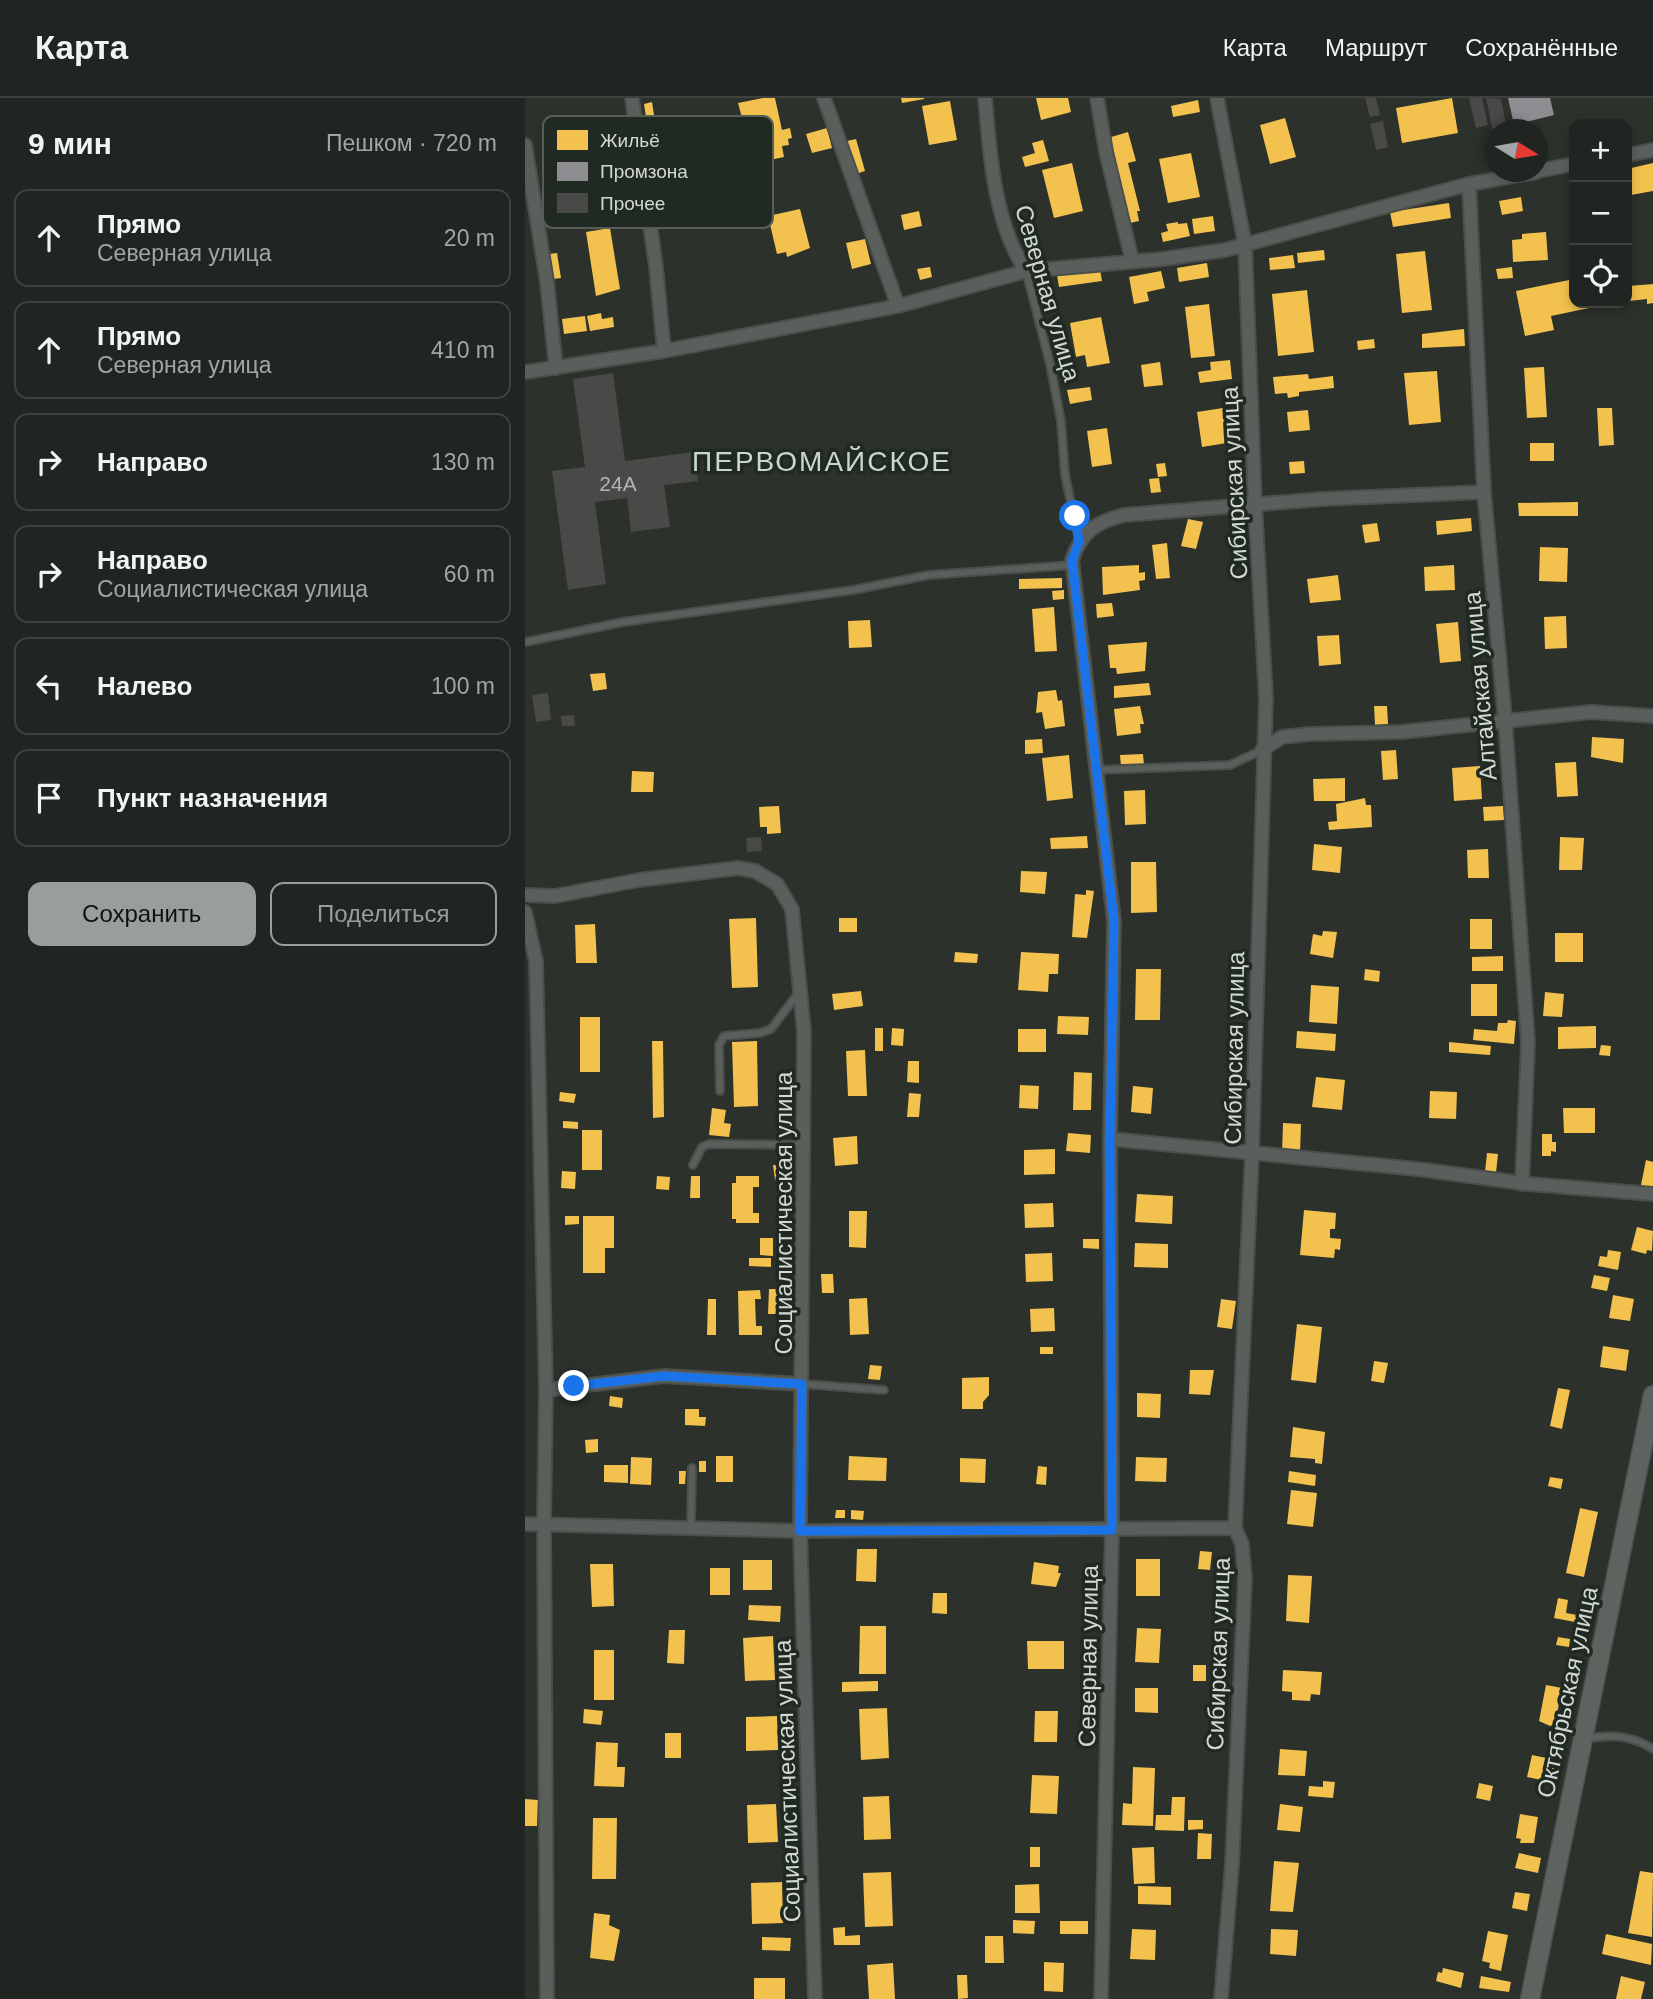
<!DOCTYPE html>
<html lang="ru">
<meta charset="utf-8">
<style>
:root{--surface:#212521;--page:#2d312e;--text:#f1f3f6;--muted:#a2a5a5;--line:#3e423f;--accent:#989e99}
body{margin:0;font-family:Arial,sans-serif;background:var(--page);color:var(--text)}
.controls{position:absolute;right:21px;top:21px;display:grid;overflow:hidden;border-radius:14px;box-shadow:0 4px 10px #0003}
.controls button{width:63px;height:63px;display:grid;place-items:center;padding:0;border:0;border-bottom:2px solid var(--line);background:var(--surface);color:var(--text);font:35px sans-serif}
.compass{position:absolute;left:960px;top:21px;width:63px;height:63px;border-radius:50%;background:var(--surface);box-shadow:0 4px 10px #0003;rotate:101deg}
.stop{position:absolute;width:21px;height:21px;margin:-16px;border:5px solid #1a73e8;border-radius:50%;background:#fff}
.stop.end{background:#1a73e8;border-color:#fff;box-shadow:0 2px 7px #0008}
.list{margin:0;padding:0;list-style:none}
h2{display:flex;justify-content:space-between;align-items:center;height:91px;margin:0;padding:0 28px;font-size:30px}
h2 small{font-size:23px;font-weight:400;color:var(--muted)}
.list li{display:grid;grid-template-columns:46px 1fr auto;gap:21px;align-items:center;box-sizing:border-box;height:98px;margin:0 14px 14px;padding:0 14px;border:2px solid var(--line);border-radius:14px}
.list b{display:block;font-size:26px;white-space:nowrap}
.list p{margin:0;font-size:23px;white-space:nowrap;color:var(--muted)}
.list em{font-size:23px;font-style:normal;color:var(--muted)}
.actions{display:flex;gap:14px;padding:21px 28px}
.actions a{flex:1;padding:16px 0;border:2px solid var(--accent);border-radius:14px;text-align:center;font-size:24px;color:var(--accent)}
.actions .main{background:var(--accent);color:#111}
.icon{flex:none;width:38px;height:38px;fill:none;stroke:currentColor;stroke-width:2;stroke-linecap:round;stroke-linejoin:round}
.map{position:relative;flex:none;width:1128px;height:1901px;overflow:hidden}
header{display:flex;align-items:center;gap:42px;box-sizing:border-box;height:98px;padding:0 35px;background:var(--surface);border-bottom:2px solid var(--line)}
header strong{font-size:33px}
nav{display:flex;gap:38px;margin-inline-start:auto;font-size:24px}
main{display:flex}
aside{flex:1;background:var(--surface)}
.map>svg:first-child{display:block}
.homes{fill:#f2c14e}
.industry{fill:#8d8d92}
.building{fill:#494a48}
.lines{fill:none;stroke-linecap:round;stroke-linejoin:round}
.lane-casing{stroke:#4a4f4b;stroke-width:10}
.street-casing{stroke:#4a4f4b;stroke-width:16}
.secondary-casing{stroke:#4a4f4b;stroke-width:21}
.lane{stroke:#5b5f5c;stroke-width:6}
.street{stroke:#5b5f5c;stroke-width:12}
.secondary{stroke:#5d645f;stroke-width:18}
.route{stroke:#1a73e8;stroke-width:9}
.labels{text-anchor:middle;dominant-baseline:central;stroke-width:7;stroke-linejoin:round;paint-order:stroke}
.number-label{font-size:21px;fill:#b0b5b1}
.street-label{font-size:24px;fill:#d2d9d4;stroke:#202a22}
.quarter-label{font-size:28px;letter-spacing:2px;fill:#cad7cc;stroke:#202a22}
.key{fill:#202a22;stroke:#555f57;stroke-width:2}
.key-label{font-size:19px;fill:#d2d9d4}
</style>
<header>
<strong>Карта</strong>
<nav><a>Карта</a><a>Маршрут</a><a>Сохранённые</a></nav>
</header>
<main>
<aside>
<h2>9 мин<small>Пешком · 720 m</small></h2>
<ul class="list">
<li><svg class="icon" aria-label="ahead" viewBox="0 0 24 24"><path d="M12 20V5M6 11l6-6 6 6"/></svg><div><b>Прямо</b><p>Северная улица</p></div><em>20 m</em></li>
<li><svg class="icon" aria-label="ahead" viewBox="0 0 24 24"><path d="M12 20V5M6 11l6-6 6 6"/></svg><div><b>Прямо</b><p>Северная улица</p></div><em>410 m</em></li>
<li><svg class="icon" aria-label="right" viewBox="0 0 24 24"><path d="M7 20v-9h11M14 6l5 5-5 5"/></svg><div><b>Направо</b></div><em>130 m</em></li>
<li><svg class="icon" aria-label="right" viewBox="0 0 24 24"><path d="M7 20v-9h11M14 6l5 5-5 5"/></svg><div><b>Направо</b><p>Социалистическая улица</p></div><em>60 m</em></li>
<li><svg class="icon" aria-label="left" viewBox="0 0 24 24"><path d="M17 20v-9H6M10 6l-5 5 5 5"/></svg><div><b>Налево</b></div><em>100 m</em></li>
<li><svg class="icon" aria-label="arrive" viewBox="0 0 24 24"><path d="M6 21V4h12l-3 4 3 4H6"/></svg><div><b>Пункт назначения</b></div></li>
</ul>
<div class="actions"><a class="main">Сохранить</a><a>Поделиться</a></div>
</aside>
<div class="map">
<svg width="1128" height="1901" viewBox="0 0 1128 1901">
<rect width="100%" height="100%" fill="#2c312c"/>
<path class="homes" d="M238,0h12l7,32 8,-2 2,10 -4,1 1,6 -7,1 2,11 -30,6 -16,-60z
M376,0h23v1l-22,4z
M511,0h32l3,14 -30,8z
M927,0l6,35 -56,10 -6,-35z
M673,2l2,12 -27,5 -2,-11z
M425,3l7,39 -28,5 -7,-39z
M127,4l2,13 -8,2 -2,-13z
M760,20l11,39 -26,7 -10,-39z
M302,30l5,20 -20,5 -6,-19z
M603,34l8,29 -8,2 12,48h-3l2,10 -9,2 -22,-85z
M331,41l9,32 -9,3 -9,-33z
M518,42l6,21 -24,6 -3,-10 13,-4 -3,-10z
M666,55l9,44 -32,6 -9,-44z
M547,65l11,48 -29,7 -12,-48z
M1128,65v28l-22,4v-4h-4v-22z
M996,99l2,14 -21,4 -3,-14z
M924,105l2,15 -58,9 -3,-15z
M275,111l10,39 -23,9 -1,-5 -9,2 -9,-38z
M394,113l3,15 -18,4 -3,-15z
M688,118l2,15 -21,3 -2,-15z
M653,124v2l9,-1 3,13 -27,6 -2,-9 7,-2 -2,-7z
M85,130l10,61 -24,7 -10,-64z
M1021,134l2,28 -35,2 -1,-22 10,-1v-5z
M340,141l6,25 -19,5 -6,-26z
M799,152l1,10 -27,3 -1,-10z
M900,153l7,59 -30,3 -6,-59z
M32,155l4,25 -8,1 -4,-25z
M768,157l2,13 -25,2 -1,-12z
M682,165l2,14 -30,5 -2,-14z
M405,169l2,10 -12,3 -3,-11z
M987,169l1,11 -15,1 -2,-10z
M575,171l2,12 -43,6 -2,-12z
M636,173l4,17 -18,4 2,9 -15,3 -5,-27z
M1049,181v24l34,1 -57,12 3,14 -29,6 -9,-45z
M1128,186v19l-6,1v-5l-18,2 -1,-15z
M782,192l7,62 -36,4 -6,-62z
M684,206l6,52 -24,2 -6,-51z
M76,215l1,6 11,-2 1,10 -24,4 -3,-15z
M60,218l2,15 -23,3 -2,-15z
M576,219l9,46 -23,4 -2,-12 -9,2 -6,-34z
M939,231l1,17 -43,2v-14z
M849,241l1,9 -17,2 -1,-9z
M705,262l2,19 -32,4 -2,-11 13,-2 -1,-8z
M635,264l3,23 -19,2 -3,-22z
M1019,269l3,50 -20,1 -3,-50z
M912,273l4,51 -32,3 -5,-52z
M783,276l1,5 24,-3 1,12 -35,4v4l-11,2 -1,-5 -12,1 -2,-17z
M565,289l2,13 -22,4 -3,-14z
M698,310l4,35 -25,4 -5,-35z
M1072,310h15l2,37 -15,1z
M783,312l2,20 -21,2 -2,-20z
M582,330l5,36 -20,3 -5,-36z
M1005,345h24v18h-24z
M779,363l1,12 -15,1 -1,-12z
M640,365l2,13 -9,1 -2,-13z
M634,380l2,14 -10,1 -2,-14z
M1053,404v14h-59l-1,-13z
M946,420l1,13 -35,4 -1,-14z
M663,421l15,3 -7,27 -15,-3z
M852,425l3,18 -15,2 -3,-18z
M642,445l3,35 -14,1 -4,-34z
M1015,449l28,1 -1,34 -28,-1z
M614,467v8l6,-1v8l-6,1 1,9 -37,5 -1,-28z
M929,467l1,25 -30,1 -1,-24z
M813,477l3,25 -31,3 -3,-24z
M537,480v10l-43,1v-10z
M539,492v9l-11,1 -1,-9z
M587,505l2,13 -17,2 -1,-14z
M529,509l3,44 -22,1 -3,-43z
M1041,518l1,32 -22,1 -1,-32z
M345,522l2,27 -23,1 -1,-27z
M933,524l3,39 -21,2 -4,-39z
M814,537l2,29 -22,2 -2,-30z
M622,544l-2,29 -28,3 -1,-6h-6l-2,-23z
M80,575l2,16 -14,2 -3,-17z
M624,585l2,12 -37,3v-12z
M531,592l2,11 4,-1 3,26 -20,3 -3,-17 -6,1 2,-21z
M615,608l4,18h-4l1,9 -24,3 -3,-27z
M849,608h13l1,18 -13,1z
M1067,639l32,2 -1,24 -32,-6z
M517,641l1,14 -18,1v-14z
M871,652l2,29 -15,1 -2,-29z
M618,656l1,11 -23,1 -1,-11z
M544,657l4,43 -26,3 -5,-43z
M1051,664l2,34 -21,1 -2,-34z
M955,668l2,33 -28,2 -2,-33z
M107,673l22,1 -1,20h-22z
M820,680v23h-31l-1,-22z
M620,692l1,34 -21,1 -1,-34z
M840,700l1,7h5l1,22 -43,3 -1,-8 9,-1 -1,-17z
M254,708l2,27 -14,1v-7h-7l-1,-20z
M978,708l1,14 -20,1 -1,-14z
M562,738l1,12 -37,1 -1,-11z
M1035,739l24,1 -2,32h-23z
M789,746l28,3 -2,26 -28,-3z
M963,751l1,29h-21l-1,-28z
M606,764h25l1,50 -26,1z
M496,773l26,1 -2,22 -25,-2z
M561,792l8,1 -7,47 -15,-1 3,-43 11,1z
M231,820l2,69 -26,1 -3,-69z
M314,820h18v14h-18z
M945,821h22v30h-22z
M70,826l2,39h-21l-1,-38z
M798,833l14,1 -4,26 -23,-4 3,-20 9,2z
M1030,835h28v29h-28z
M430,854l23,2 -1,9 -23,-1z
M496,854l38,2 -1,20h-9l-1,18 -30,-2z
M978,858v15h-31v-14z
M611,871h25l-1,51h-25z
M840,871l15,2 -1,11 -15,-2z
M946,886h26v32h-26z
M786,887l28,2 -2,37 -28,-2z
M336,893l2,15 -29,4 -2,-16z
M1020,894l19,2 -2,23 -19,-1z
M533,918l31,1 -1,18 -31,-1z
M55,919h20v55h-20z
M983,922l8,1 -2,23 -41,-4 1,-11 23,2 1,-8h9z
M1071,928v22l-38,1v-22z
M350,930h8v23h-8z
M367,930l12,1 -1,17 -12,-1z
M493,931h28v23h-28z
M772,933l39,3 -1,17 -39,-3z
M127,943h11l1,76 -11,1z
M232,943l1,65 -24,1 -2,-65z
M924,944l42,4 -1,9 -41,-3z
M1076,947l10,1 -1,10 -11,-1z
M340,952l2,46h-19l-2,-45z
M383,963h11v22l-12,-1z
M549,974l18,1 -1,37h-18z
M791,979l29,3 -3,30 -30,-3z
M495,987l19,1 -1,23 -19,-1z
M608,988l20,2 -2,26 -20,-2z
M905,993l27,1 -1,27 -27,-1z
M35,994l16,2 -2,9 -15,-2z
M384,995l12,1 -2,23h-12z
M187,1010l14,2 -2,13 7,1 -2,13 -20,-2z
M1038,1010h32v25h-31z
M38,1023l15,1v7l-15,-1z
M758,1025l18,1 -1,29h-18z
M57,1032h20v40h-20z
M543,1035l23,2 -1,18 -24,-2z
M1017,1036h10v8h4v10l-5,-1v5h-9z
M332,1038l1,28 -23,2 -2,-28z
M530,1051v25l-31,1v-25z
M962,1055l11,1 -2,19 -11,-1z
M1121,1062l7,2v31l-13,-3z
M248,1067h13l-1,15h-10z
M37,1073l14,1 -1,17 -14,-1z
M132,1078l13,1 -1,13 -13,-1z
M166,1078h9v22h-10z
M211,1078h23v11h-6v26h6v10h-23v-4h-4v-36h4z
M612,1096l36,2 -1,28 -37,-2z
M528,1105l1,24 -29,1 -1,-24z
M779,1112l32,3 -1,16h-5v9l11,1 -1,11 -5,-1 -1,9 -34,-3z
M324,1113h18l-1,37 -17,-1z
M40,1118h14v8l-14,1z
M58,1118h31v32h-9v25h-22z
M1112,1129l16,4 -1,20 -5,-1 -1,4 -15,-4z
M235,1140h13v18l-13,-1z
M558,1141h16v10l-16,-1z
M610,1145l33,1v24l-34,-1z
M1083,1152l13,2 -3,18 -20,-4 2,-10 7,1z
M527,1155l1,28 -27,1 -1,-28z
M224,1160h22v9l-22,-1z
M296,1176h12l1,19h-12z
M1069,1177l16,3 -3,13 -16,-3z
M244,1191h15l-1,25h-15z
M235,1192l1,9h-6l1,27h6v9h-23l-1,-44z
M1088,1197l21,4 -4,22 -21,-3z
M342,1200l2,36 -19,1 -1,-36z
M183,1201h8v36h-9z
M696,1201l15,2 -4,28 -15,-2z
M529,1210l1,23 -24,1 -1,-23z
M772,1226l25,3 -6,56 -25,-3z
M1078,1248l26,4 -3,21 -26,-4z
M515,1249h13v7h-13z
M849,1263l14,2 -4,20 -13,-2z
M345,1267l12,1 -2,14 -12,-1z
M665,1272h24l-4,25 -21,-1z
M464,1279v18l-6,7v7h-21v-31z
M1033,1290l12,2 -8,39 -12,-3z
M612,1295l24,1 -1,24 -23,-1z
M85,1298l13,2 -1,10 -13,-2z
M160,1311h14v8h7l-1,9 -20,-1z
M768,1329l32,5 -3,32 -7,-1v-4l-25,-2z
M73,1341v13l-12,1 -1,-13z
M191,1358h17v26h-17z
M324,1358l38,2 -1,23 -38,-1z
M106,1359l21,1 -1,27 -21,-1z
M611,1359l31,1 -1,24 -31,-1z
M435,1360l26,1 -1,24 -25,-1z
M174,1363h7v11h-7z
M79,1367h24v18l-24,-1z
M513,1368l9,1 -1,18 -10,-1z
M154,1373h7l-1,13h-6z
M764,1373l27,4 -1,11 -27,-4z
M1025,1379l13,2 -2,10 -13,-3z
M766,1392l26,3 -4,34 -26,-3z
M1055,1410l18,4 -14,65 -18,-4z
M311,1412h9v8h-10z
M326,1412l13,1 -1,9 -12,-1z
M332,1451h20l-1,33 -20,-1z
M675,1453l12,1 -2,18 -12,-1z
M611,1461h24v37h-24z
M218,1462h29v30h-29z
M509,1464l25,4 -1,7h3l-5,14 -25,-3z
M65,1466h23l1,42 -22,1z
M185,1470h20v27h-20z
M763,1477l24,1 -3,47 -23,-2z
M408,1495h14v21l-15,-1z
M1033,1500l10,2 -2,13 11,2 -2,7 -21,-4z
M224,1507l32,1 -1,16 -32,-2z
M335,1528h26v48h-27z
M612,1530l24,1 -2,34 -24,-1z
M144,1532h16l-1,34 -17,-1z
M248,1538l2,44 -30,1 -2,-43z
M1033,1539l12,2 -1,8 -13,-2z
M502,1543h37v28h-36z
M69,1552h20v50h-20z
M668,1567h13v16h-13z
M758,1572l39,2 -2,23 -9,-1 -1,7 -18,-1v-8l-10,-1z
M353,1583v10l-36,1v-10z
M1021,1587l16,3 -7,36 -5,2 -11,-5z
M610,1590h23v25l-23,-1z
M362,1610l2,50 -28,2 -2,-51z
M59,1611l19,2 -2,14 -18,-2z
M510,1613h23l-1,31h-23z
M252,1618l1,34 -32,1v-34z
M140,1635h16v25h-16z
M71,1644l22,1 -1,24h8l-1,20 -30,-1z
M755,1651l27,2 -2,25 -27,-1z
M1007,1657l24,5 -5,22 -24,-5z
M608,1669l22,1 -2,58 -31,-1 1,-22 9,1z
M507,1677l27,1 -2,38 -27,-1z
M798,1683l12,1 -2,16 -25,-2 1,-10 14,1z
M954,1685l14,3 -3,15 -14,-3z
M364,1698l2,43 -27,1 -1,-43z
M647,1699h13l-1,34 -29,-1 1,-15h15z
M0,1701l13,1 -1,26h-12z
M251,1706l2,38 -30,1 -1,-38z
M755,1706l23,3 -3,25 -23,-2z
M995,1716l18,3 -4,26h-14l1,-4 -5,-1z
M68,1720h24l-1,61h-24z
M663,1722h15v9l-15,1z
M673,1735l14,1 -1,25h-14z
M505,1749h10v20h-10z
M629,1749l1,36 -21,1 -2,-36z
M994,1755l22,5 -3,15 -23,-5z
M749,1763l25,2 -6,49 -23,-1z
M1115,1773l13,2 -1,64 -24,-4z
M366,1774l2,54 -28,1 -2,-54z
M257,1784l1,41 -31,1 -1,-41z
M514,1786l1,29h-25v-28z
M613,1788l33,1v18l-33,-1z
M990,1794l15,2 -3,17 -15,-3z
M69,1815l16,2 -1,10 11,5 -6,31 -24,-3z
M488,1822l22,1 -1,13 -21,-1z
M535,1823h28v13h-28z
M320,1829v9l15,-1v10h-26l-1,-17z
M607,1831l24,1 -1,30 -25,-1z
M746,1831l27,1 -2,26 -26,-2z
M963,1833l20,4 -7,36 -12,-3 1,-5 -8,-2z
M1081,1836l46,10 -1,21 -49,-11z
M460,1838h18l1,27h-19z
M237,1839l29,1 -1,13 -28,-1z
M519,1864l20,1 -1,29 -19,-1z
M368,1865l2,36h-26l-2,-34z
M918,1870l21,5 -3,15 -25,-7 2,-9 4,1z
M432,1877h10l1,23 -10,1z
M956,1878l30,6 -2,10 -30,-4z
M1096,1878l24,6 -4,17h-25z
M229,1880h31v21h-31z"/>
<path class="industry" d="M983,0h42l4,17 -40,10z"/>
<path class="building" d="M840,0h11l4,17 -10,2z
M944,0h13l6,27 -12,3z
M961,0l15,1 6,31h-12v11z
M858,23l5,26 -12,3 -6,-26z
M526,190l3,11 -9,3 -3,-11z
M88,275l12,88 69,-9 4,29 -34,4 6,42 -39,5 -4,-34 -32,4 11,82 -38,6 -16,-119 33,-4 -12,-88z
M23,595l3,27 -15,2 -4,-27z
M49,617l1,11h-13l-1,-10z
M236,739l1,14 -15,1 -1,-14z"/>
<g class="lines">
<g class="lane-casing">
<path id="lane" d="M501,173l24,93 11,57 4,54 14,65
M0,544l98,-20 230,-32 76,-15 144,-10
M572,672l133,-5 32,-15
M195,993l-1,-46 5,-9 36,-3 11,-4 29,-38
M168,1067l9,-18 7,-3 95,1
M277,1286l82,6
M166,1428l1,-58
M1060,1641c25,-5 46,-4 68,10"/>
</g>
<g class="street-casing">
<path id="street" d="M107,0l24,169 8,84
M299,0l74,208
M460,0c5,57 9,125 41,173
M572,0l9,54 26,108
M692,0l28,147 10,260 11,193 -14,455 -17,375 7,16 3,35 -13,285 -11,135
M0,47l22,137 9,86
M1102,57l26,-5
M1012,73l37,-7
M944,86l15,308 21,227 23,323 -6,142
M0,274l139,-21 234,-45 128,-35 137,-12 62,-9 244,-66 68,-12
M737,652l20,-13 28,-3 91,-2 190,-20 62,4
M0,797l30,1 84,-16 99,-12 17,3 22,13 15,25 12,123 -4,499 15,468
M0,814l11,49 10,429 -2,134 3,475
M585,1041l307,30 112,15 124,10
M21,1292l118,-14 138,8
M0,1426l275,7 435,-3
M576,1901l11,-469 -2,-391 4,-218 -42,-361c9,-28 24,-38 52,-45l199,-16 161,-7"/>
</g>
<g class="secondary-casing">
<path id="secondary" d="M1005,1901l123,-604"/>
</g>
<use href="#lane" class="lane"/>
<use href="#street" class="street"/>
<use href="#secondary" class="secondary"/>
</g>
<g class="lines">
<path class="route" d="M49,1288l90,-10 138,8 -2,147 312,-1 -2,-391 4,-218 -42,-361 7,-18 -4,-26"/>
</g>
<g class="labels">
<g class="number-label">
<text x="93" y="385">24А</text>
</g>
<g class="street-label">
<text transform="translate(523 195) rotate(74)">Северная улица</text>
<text transform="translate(709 385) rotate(-93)">Сибирская улица</text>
<text transform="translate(955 588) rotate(-95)">Алтайская улица</text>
<text transform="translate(709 950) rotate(-89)">Сибирская улица</text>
<text transform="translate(258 1115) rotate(-90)">Социалистическая улица</text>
<text transform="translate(693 1556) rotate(-88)">Сибирская улица</text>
<text transform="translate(563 1558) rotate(-89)">Северная улица</text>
<text transform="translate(1042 1594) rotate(-78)">Октябрьская улица</text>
<text transform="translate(262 1683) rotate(-92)">Социалистическая улица</text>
</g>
<g class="quarter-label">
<text x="297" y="363">ПЕРВОМАЙСКОЕ</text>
</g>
</g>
<rect x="18" y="18" width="230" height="112" rx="10" class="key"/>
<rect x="32" y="32" width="31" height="20" fill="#f2c14e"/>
<rect x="32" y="64" width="31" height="19" fill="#8d8d92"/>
<rect x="32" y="95" width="31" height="20" fill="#494a48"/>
<g class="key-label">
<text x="75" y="49">Жильё</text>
<text x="75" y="80">Промзона</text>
<text x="75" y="112">Прочее</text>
</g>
</svg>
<div class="controls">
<button>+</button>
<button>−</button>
<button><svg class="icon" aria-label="locate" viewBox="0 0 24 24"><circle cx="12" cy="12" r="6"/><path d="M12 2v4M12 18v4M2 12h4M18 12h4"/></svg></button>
</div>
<svg class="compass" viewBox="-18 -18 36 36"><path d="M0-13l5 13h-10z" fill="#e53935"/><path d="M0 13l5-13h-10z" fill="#a2a5a5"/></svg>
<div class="stop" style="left:550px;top:418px"></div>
<div class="stop end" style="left:49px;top:1288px"></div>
</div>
</main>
